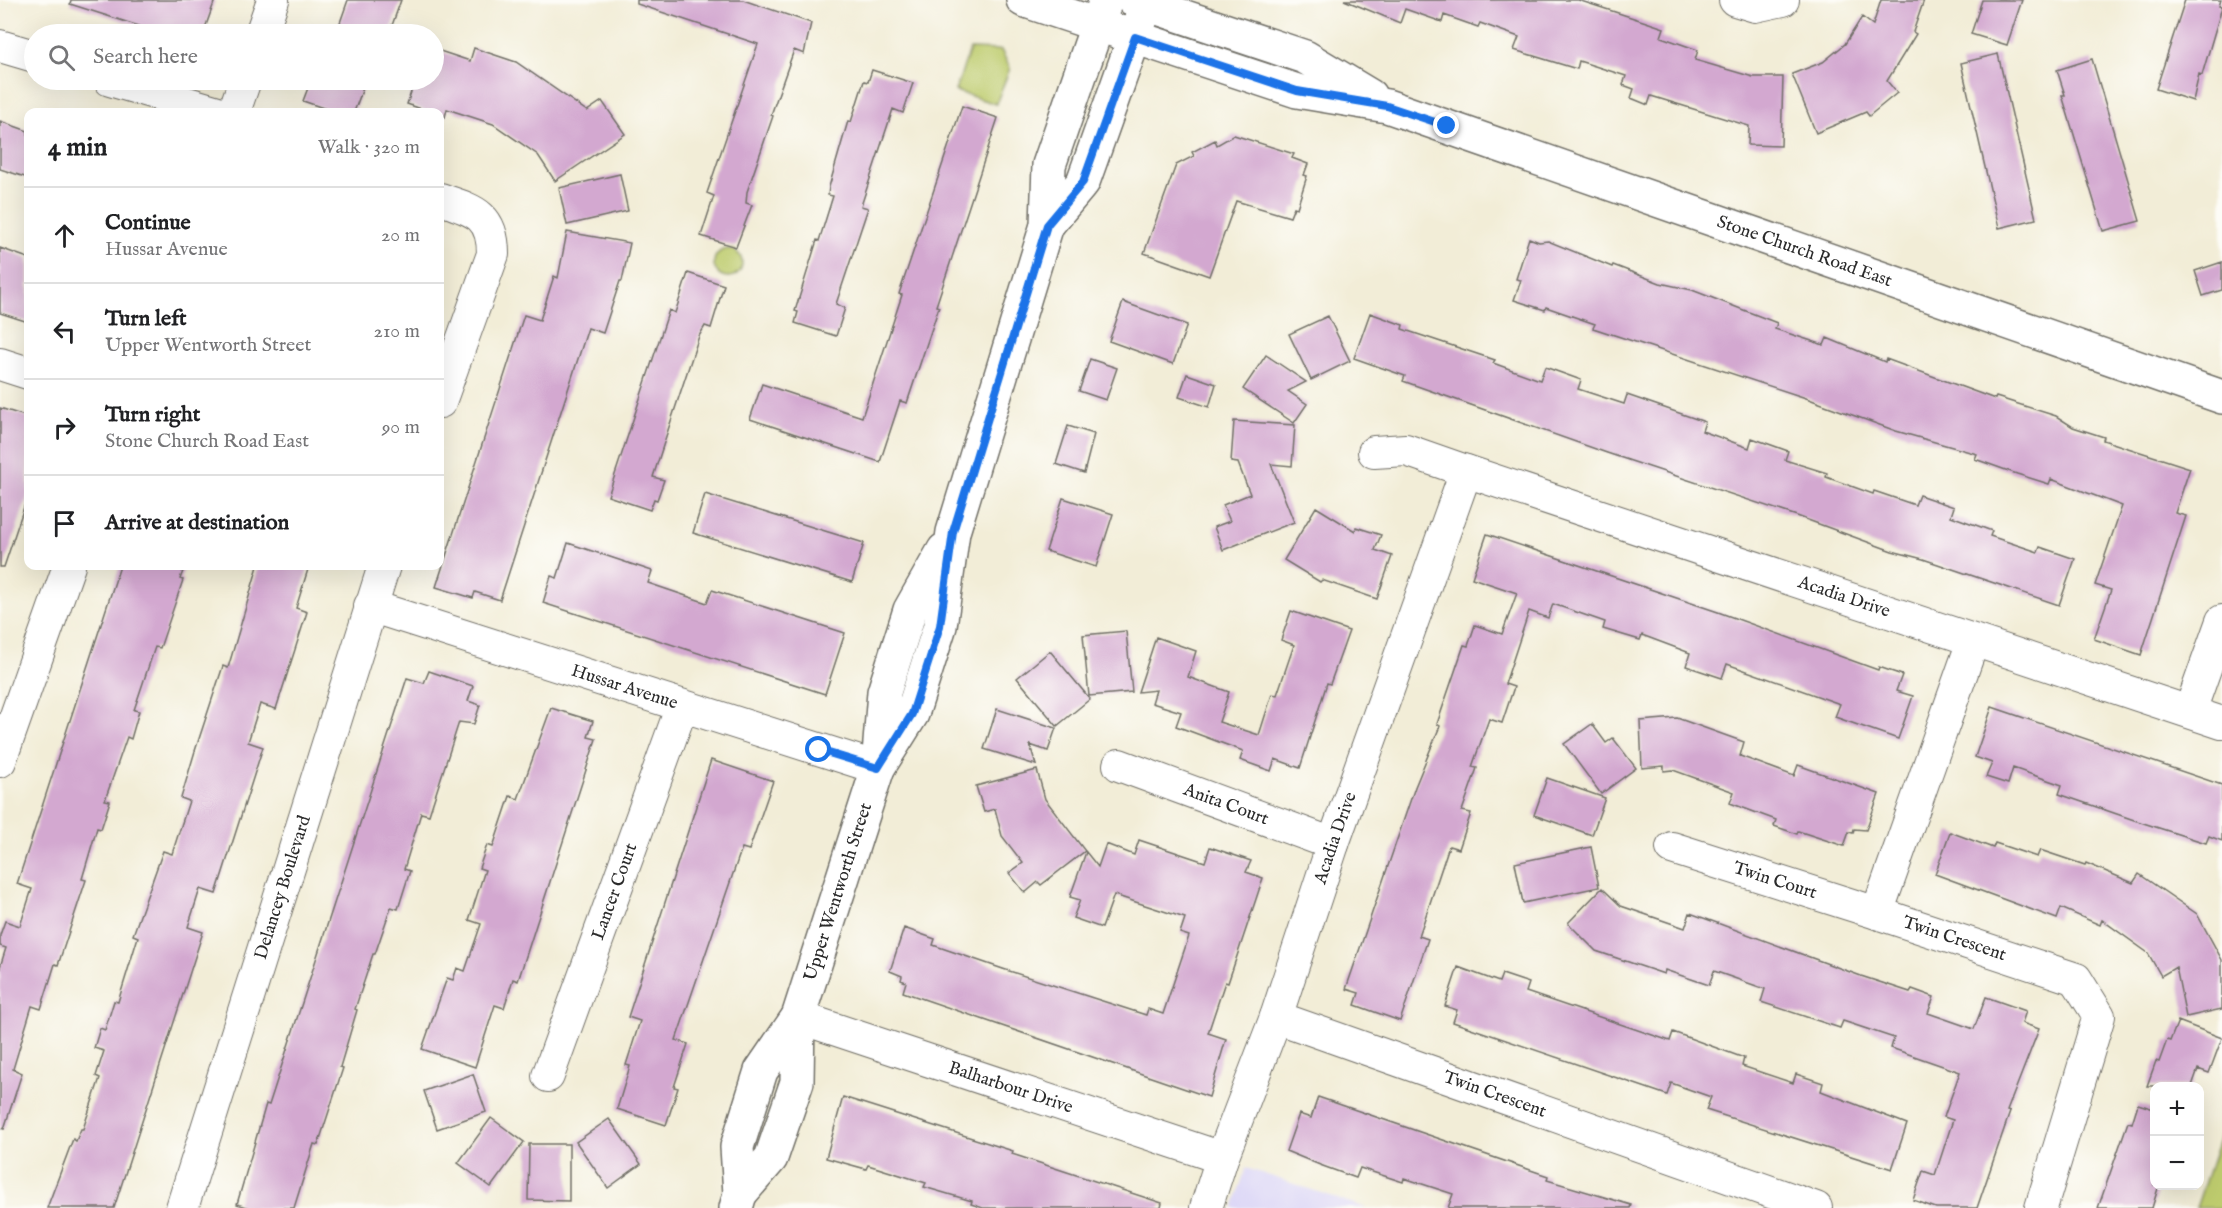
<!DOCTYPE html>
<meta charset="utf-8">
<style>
:root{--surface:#fff;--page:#f6f6f6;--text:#202124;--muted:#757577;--line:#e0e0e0}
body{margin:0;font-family:"IM FELL English",serif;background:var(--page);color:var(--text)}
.controls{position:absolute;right:18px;bottom:18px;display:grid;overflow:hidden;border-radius:12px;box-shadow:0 6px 24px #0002}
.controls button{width:54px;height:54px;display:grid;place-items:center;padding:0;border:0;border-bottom:2px solid var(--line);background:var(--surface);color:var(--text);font:30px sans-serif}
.stop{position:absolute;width:18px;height:18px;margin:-14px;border:4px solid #1a73e8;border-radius:50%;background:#fff}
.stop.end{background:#1a73e8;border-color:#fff;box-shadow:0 2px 6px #0008}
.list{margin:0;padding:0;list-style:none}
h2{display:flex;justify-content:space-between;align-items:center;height:78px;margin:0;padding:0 24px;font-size:26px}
h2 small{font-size:20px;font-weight:400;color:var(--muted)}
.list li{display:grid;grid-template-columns:39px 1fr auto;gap:18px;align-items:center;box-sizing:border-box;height:96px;padding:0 24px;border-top:2px solid var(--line)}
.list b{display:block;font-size:22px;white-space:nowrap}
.list p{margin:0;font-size:20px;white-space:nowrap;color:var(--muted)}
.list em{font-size:20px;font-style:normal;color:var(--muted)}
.icon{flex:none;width:33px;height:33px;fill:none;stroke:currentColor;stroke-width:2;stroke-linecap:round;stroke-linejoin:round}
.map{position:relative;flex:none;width:2222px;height:1208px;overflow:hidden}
.search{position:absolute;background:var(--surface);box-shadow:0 6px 24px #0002;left:24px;top:24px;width:420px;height:66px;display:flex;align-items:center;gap:15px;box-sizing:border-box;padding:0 21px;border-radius:33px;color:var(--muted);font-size:22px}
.panel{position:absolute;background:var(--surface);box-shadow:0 6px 24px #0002;left:24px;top:108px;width:420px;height:462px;border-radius:12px}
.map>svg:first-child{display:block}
.built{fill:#dbd6f7}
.green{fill:#becc6e;stroke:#747c4c;stroke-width:1.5}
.building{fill:#d3a8d0}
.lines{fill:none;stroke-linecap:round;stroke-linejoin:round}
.minor-casing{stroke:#716f67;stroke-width:34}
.major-casing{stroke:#716f67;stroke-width:36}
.minor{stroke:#fff;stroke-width:32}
.major{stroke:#fff;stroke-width:33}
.route{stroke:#1a73e8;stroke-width:8}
.labels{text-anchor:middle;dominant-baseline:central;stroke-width:4.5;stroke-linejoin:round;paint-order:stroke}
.street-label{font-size:18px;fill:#2b2b2b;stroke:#fdfcf7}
</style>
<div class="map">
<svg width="2222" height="1208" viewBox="0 0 2222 1208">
<rect width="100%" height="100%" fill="#fdfcf7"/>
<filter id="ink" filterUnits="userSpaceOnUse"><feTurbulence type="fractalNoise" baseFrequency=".0167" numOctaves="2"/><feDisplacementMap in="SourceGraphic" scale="12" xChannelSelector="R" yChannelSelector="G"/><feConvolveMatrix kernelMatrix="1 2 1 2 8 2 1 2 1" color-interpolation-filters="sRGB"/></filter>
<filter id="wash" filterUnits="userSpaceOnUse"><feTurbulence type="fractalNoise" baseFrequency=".008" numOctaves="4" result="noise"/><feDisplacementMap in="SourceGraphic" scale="24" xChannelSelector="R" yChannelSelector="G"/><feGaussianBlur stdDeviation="1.35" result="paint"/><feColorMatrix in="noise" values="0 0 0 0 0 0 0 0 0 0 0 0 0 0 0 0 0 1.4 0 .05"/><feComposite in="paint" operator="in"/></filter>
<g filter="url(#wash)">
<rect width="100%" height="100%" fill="#f2edd7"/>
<path class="built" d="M1246,1168l120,40h-133z"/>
<path class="green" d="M970,49l31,1 9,18 -14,36 -41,-13z
M714 263a14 14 0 1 1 28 0a14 14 0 1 1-28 0Z
M2222,1131v77h-26z"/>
<g id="blocks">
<path class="building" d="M71,0h144l-12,34h-67l3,-8 -69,-22z
M348,0h53l-12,34h-53z
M637,0h106l68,23 -7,31 -10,-4 -23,65 2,1 -26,76 -1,11 6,2 -16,42 -35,-11 13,-40 -7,-3 51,-149 -121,-40z
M1344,0h234l68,22 18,6 -3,9 37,13 -3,10 58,17h30l-2,69 -33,-1 1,-19 -98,-30 -3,9 -17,-7 3,-9 -11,-4 3,-9 -47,-15 -2,8 -63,-19 5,-13 -39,-14 -2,4 -34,-12 -2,7 -37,-13 -5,14z
M1881,0h43l-11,32 3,2 -29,47 10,12 -28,23 -3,-4 -50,21 -24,-59 31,-12 22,-18 17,-27 11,8z
M1982,0h40l-15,45 -36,-11z
M2185,0h36l-2,6 3,1 -20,68 -3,-1 -6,27 -37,-12z
M474,48l42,14 71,49 15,-10 23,33 -70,47 -17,-26 -45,-31 -46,-15 -2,8 -5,-1v-4h-10l-23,-8 8,-24h19v-31l36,12z
M1998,54l38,165 -37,9 -38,-165z
M2092,59l48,162 -37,10 -41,-136h3l-8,-25z
M872,70l41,13 -10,30 -10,-4 -32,97 7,2 -32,96 9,4 -9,28 -41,-13 3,-11 -3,-1 22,-71 2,1 14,-45 -5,-1 1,-8 19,-66 3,1 13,-41 4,1z
M311,80h55l-12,32h-19l-32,-11z
M962,106l36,12 -62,188 3,1 -32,96 -7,-2 -20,61 -130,-43 12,-35 100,33 40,-122 -3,-1z
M0,121l28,10v47l-28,-9z
M1234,135l60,19 -2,4 16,6 -4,11 3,1 -10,32 -3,-1 -4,10 -54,-16 -27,75 -65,-23 32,-88 18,-9 -2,-4 23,-12 2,5z
M620,174l8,37 -61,14 -8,-37z
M567,232l63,11 -8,38h-2l-17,52 -15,-5 -88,272 -25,-8 -2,6 -37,-11 88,-272 16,5 14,-44 4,2z
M1529,238l10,4 9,-1 64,26 1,-2 47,18 32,7 85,33 -2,6 49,16 3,-7 58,24 1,-3 109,40 1,-2 60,19 17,11 31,10 -1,3 87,28 -15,45 11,3 -45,139 -47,-16 17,-49 -16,-5 27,-79 -71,-27 -2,5 -32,-10 -42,-15 2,-5 -81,-23 -90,-33 -213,-70 2,-4 -49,-17 -1,3 -31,-10 7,-20 -5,-1z
M0,248l28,10v64l-28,-9z
M2222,262v28l-19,6 -8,-25z
M688,273l36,12 -13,43 -6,-2 -6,10 -30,91 -16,50 11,3 -7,20 -3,-1 -4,11 -42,-14 61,-186 6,3z
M1123,302l64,23 -14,39 -64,-23z
M1370,313l33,12 -1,4 93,31 -2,3 47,17 5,-13 36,13 -3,9 46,15 3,-9 78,27 -3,9 47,17 3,-10 36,13 -3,9 42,13 -1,4 47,17 1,-3 41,14 4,-10 35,12 -3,9 41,15 -2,5 48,16 2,-5 35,12 -16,46 -136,-46 -31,-8 -95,-35 -190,-63 -204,-72 2,-5 -51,-18z
M1328,316l22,45 -39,19 -22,-46z
M1266,355l40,27 -18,9 19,13 -13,19 -51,-34z
M1090,359l27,9 -11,32 -27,-9z
M1187,374l29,10 -7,23 -30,-10z
M0,408l28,9v78l-24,72h-4z
M1234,421l61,4 -3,41 -21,-2 23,58 -71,28 -9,-23 16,-6 -7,-16 27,-11 -12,-31 -7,-1z
M1068,426l26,8 -10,39 -28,-9z
M705,494l159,49 -12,39 -159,-49z
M1063,498l50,16 -17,53 -50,-16z
M1316,507l39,24 1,-4 25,8 -6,15 17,6 -15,43 -55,-19 -2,2 -36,-22z
M1487,534l231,78 160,58 1,-3 23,8 -6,16 17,5 -15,43 -63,-22 5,-13 -113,-40 -5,14 -36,-12 4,-13 -48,-18 -2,5 -37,-11 2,-7 -52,-18 -5,14 -19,-7 -24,73 9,3 -12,36 -13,-4 -17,48 5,1 -15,43 9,2 -12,36 -10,-3 -30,90 9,3 -28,82 -45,-16 4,-12 -13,-4 69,-202 25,-61 -3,-2 27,-79 4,1 7,-21 27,9 15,-41 -45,-15z
M568,543l84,28 -4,12 59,20 5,-13 133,43 -20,61 -282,-91 8,-27 6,2z
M120,566h65l-5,13 3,1 -23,68 -5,-1 -21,63 5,1 -8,28 -4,-2 -22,63 5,1 -9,28 -4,-1 -15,51 4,1 -28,85 -3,-1 -14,45 -9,-3 -19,63 9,4 -18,56 -4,-1v-161l6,-19 -6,-2v-11l5,-14 15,5 12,-37 -15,-5z
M258,566h51l-13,42 11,4 -31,97 -16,-5 -12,38 15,5 -47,147 -16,-5 -12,38 15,5 -67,208 -22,68h-67l26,-69 3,2 5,-12h2l17,-51 -4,-2 8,-25 -10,-3 6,-20 5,2 9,-29 4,1 20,-65 -5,-2 30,-84 9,3 17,-53 -8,-3 14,-47 28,-85 5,2z
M1291,611l58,20 -19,53 -3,-1 -27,85 -25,-9 -4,12 -31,-11 3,-9 -67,-25 5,-14 -29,-9 4,-13 -18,2 18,-55 40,14 -8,26 41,15 -10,30 40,13 13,-41 5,1 17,-50 -13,-5z
M1126,631l6,61 -43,4 -6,-61z
M1050,651l40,48 -33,27 -40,-48z
M429,671l44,15 -5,15 12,4 -6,19 -15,-2 -30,93 -8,-2 -17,56 6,2 -12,38 -7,-2 -16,47h-2l-18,55 2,1 -17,57 3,1 -25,77 -4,-1 -20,64h-44l-13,-4 29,-100 3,1 138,-427 17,5z
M1992,707l230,78v56l-13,-5 -3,7 -69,-22 -78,-27 3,-9 -49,-17 -5,16 -22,-7 6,-14 -17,-6z
M551,708l42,13 -5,16 8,2 -78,242 -5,-2 -9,29 -9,-3 -20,62 -53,-18 25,-71 6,2 4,-12 8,3 16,-47 -12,-4 16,-50 -6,-2 8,-23 6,2 17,-51 8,3z
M997,709l59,19 -8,23 -18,-6 6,20 -52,-16z
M1677,718l67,24 -4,14 54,20 4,-11 81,29 -13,36 -12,-1 -1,4 -4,-1 -5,14 -46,-15 -1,3 -23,-8 2,-6 -46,-17 4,-11 -61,-22 -9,1v-5l-22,2 -2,-47z
M1592,724l14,19 7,-5 23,30 -35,26 -37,-50z
M711,760l62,21 -24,69 -7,-2 -4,11 -62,181 12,4 -14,43 4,1 -12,37 -49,-16 13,-43 -4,-1 14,-44 -12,-4z
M1037,770l8,29 40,52 -44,34 -3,-3 -13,11 -16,-20 14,-10 -21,-27 -7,-27 -11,3 -8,-26z
M1547,778l58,20 -13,37 -58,-20z
M1950,832l43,16 2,-5 42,14 3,-7 45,15 1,-2 47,20 6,-9 58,40 25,46v49l-36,8 -10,-50 -15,9 -13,-23 -46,-33 -2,5 -39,-17 -4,11 -122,-45z
M1139,840l66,22 5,-15 41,14 -5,11 17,6 -35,105 -3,-1 -17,51 18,6 -17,58 -306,-105 3,-10 -5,-2 1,-4 -12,-5 14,-43 31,11 -2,6 70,24 143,46 2,-6 15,5 26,-78 -9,-3 5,-15 -71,-23 -12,33 -29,-10 7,-18 -10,-3 16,-45 12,15 8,-23 28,11z
M1591,847l8,40 -76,16 -8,-40z
M1602,888l19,18 64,22 5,-15 171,63 49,16 2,-3 22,8 -6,16 46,16 12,-32 40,14 -4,12 17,6 -32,82 3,1 -33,96h-41l-23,-8 10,-29 12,4 18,-55 -9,-3 16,-45 -69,-24 3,-10 -51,-17 -3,7 -79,-26 4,-13 -51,-18 -5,14 -44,-15 -1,4 -68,-23 -28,-28z
M1458,967l41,15 3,-8 27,9 -3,9 144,49 3,-9 71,26 -2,8 51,17 3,-9 27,9 -2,8 86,33 -15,45 -186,-59 5,-13 -40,-14 -4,12 -214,-73 4,-12 -12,-4z
M2178,1021l44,17 -13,35 -11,-4 -6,17h-45l9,-25 3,1 8,-22 3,1z
M473,1074l13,38 -49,17 -13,-38z
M843,1097l170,54 -1,3 150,49 -1,5h-178l-12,-4 1,-3 -48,-14 2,-4 -58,-18 -2,4 -40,-11z
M1318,1097l230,79 -1,4 84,25 -1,3h-182l5,-14 -49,-16 -1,4 -43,-14 -4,10 -36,-13 -34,-14 13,-37 12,4z
M2138,1104l16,5v76h5l-7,23h-54l30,-86 4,1z
M491,1118l33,24 -33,45 -33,-24z
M609,1119l32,45 -33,24 -32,-46z
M529,1144h40v57l-41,-1z"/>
</g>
</g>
<g filter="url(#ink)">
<use href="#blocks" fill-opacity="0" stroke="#716f67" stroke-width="1.5"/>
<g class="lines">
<g class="minor-casing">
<g id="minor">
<path d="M1735,0l20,6 28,-6"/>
<path d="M261,34l12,-34"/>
<path d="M0,46l34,10"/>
<path d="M110,80l108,32"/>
<path d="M234,112l11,-32"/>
<path d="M440,199c33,11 53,15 53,55l-53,148"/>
<path d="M0,364l28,9"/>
<path d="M1374,452l32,-2 60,21"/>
<path id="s1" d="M370,606l508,162"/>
<path id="s2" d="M1973,641l-96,272 199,66 23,37 -58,192"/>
<path d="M2190,711l32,-90"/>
<path d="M0,761l69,-195"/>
<path id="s3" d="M1119,765l214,79"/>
<path id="s4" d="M1672,848l205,65"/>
<path id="s5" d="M798,1017l424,141"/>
<path id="s6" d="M1276,1017l540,191"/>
<path id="s7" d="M548,1076l134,-370"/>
<path id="s8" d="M182,1208l202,-642"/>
<path id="s9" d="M1206,1208l16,-50 54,-141 57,-173 133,-373 756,252"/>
</g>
</g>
<g class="major-casing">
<g id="major">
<path id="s10" d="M1023,0l274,91 90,15 835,291"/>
<path d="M1134,0l171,57 65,39"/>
<path d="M1047,225l36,-43 59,-166"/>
<path d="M878,768l34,-54 28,-88 13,-94 94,-307 2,-60 57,-165"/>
<path d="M740,1194l31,-36 26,-76 1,-65"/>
<path id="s11" d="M736,1208l4,-14 -3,-47 24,-76 37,-54 80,-249 6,-76 26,-82 34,-60"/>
</g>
</g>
<use href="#minor" class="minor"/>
<use href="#major" class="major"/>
</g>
</g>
<g class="lines" filter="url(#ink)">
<path class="route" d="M819,750l59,18 34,-54 28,-88 13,-94 94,-307 36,-43 52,-145 162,54 90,15 60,20"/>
</g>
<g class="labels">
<g class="street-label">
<text stroke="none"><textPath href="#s10" startOffset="822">Stone Church Road East</textPath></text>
<text stroke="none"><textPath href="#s9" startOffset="1180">Acadia Drive</textPath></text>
<text stroke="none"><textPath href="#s1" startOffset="267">Hussar Avenue</textPath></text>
<text stroke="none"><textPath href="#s3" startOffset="114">Anita Court</textPath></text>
<text stroke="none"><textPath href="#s9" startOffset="392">Acadia Drive</textPath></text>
<text stroke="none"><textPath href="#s4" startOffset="108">Twin Court</textPath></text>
<text stroke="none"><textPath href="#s8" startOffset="336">Delancey Boulevard</textPath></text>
<text stroke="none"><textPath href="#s7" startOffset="196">Lancer Court</textPath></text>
<text stroke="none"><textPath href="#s11" startOffset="338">Upper Wentworth Street</textPath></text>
<text stroke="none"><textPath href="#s2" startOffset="370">Twin Crescent</textPath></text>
<text stroke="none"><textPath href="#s5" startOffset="224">Balharbour Drive</textPath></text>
<text stroke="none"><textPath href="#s6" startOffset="232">Twin Crescent</textPath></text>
</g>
</g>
</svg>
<div class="controls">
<button>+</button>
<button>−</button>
</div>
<div class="stop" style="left:819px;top:750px"></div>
<div class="stop end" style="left:1447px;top:126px"></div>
<div class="search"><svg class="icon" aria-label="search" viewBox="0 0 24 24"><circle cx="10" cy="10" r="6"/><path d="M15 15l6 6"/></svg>Search here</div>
<section class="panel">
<h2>4 min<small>Walk · 320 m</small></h2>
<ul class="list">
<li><svg class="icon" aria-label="ahead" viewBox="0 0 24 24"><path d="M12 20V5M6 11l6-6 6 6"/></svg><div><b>Continue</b><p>Hussar Avenue</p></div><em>20 m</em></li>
<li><svg class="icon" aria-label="left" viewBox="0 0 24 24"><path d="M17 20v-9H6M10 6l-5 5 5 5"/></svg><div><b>Turn left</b><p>Upper Wentworth Street</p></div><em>210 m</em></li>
<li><svg class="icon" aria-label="right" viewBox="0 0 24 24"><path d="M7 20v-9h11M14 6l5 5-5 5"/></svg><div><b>Turn right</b><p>Stone Church Road East</p></div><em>90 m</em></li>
<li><svg class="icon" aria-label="arrive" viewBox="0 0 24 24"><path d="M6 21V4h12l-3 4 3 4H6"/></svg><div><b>Arrive at destination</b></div></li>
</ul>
</section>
</div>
